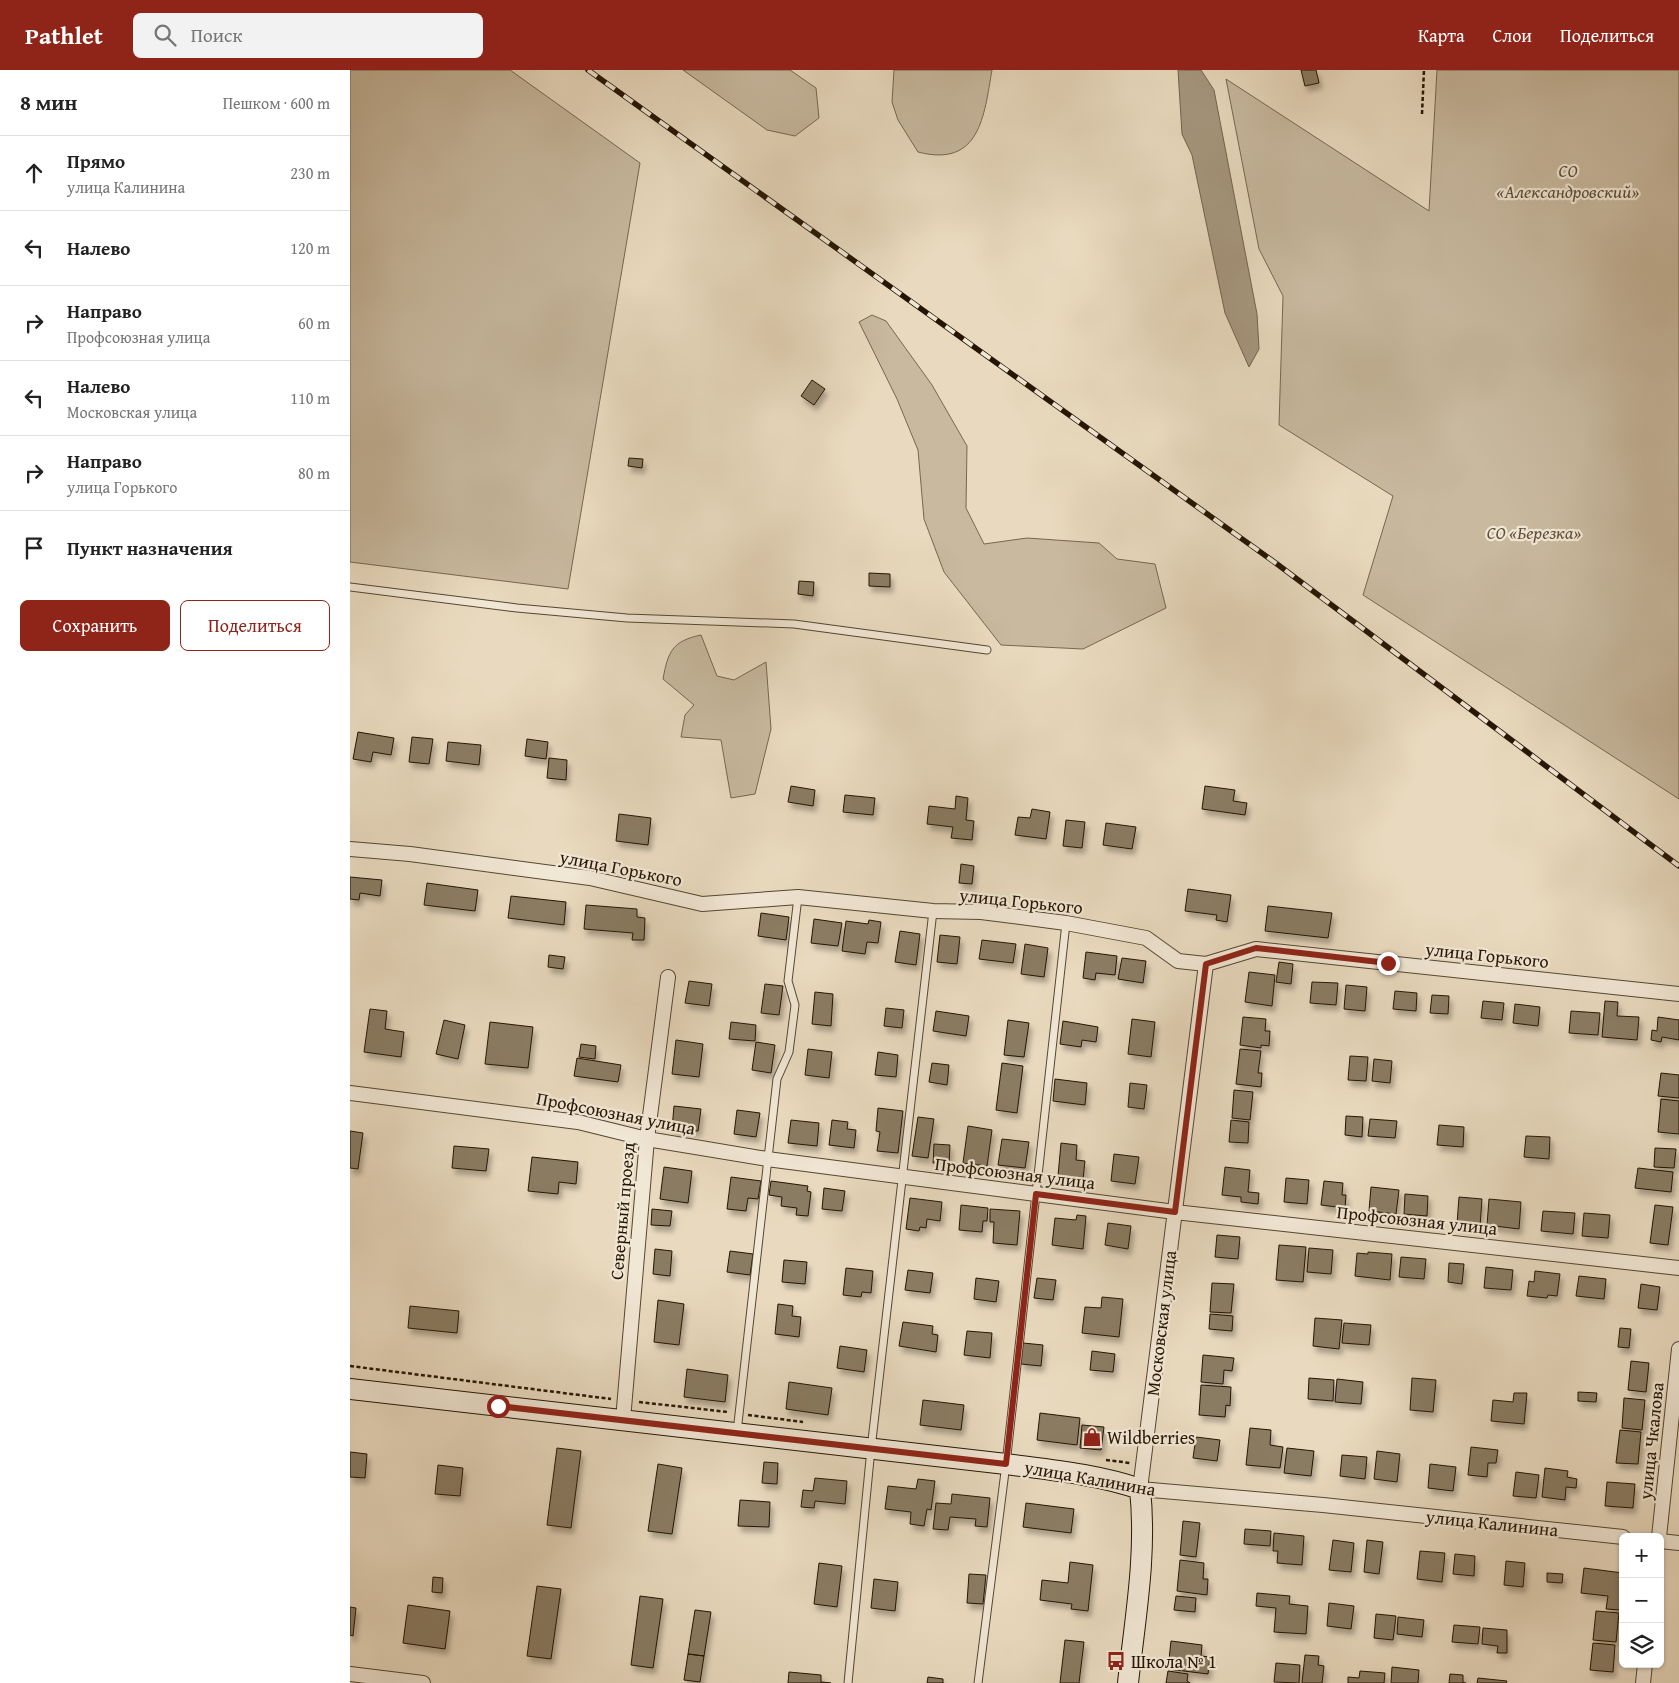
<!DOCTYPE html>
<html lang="ru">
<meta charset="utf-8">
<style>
:root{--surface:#fff;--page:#f2f2f2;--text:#222;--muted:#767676;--line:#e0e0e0;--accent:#8f2418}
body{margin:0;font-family:"Gentium Book Plus",serif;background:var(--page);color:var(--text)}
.controls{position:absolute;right:15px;bottom:15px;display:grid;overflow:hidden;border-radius:8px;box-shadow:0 1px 4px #0004}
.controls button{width:45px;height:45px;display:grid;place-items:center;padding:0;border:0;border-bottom:1px solid var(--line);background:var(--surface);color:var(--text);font:25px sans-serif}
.stop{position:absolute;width:15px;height:15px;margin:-11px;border:4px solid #8f2418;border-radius:50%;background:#fff}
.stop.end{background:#8f2418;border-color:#fff;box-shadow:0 1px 5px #0008}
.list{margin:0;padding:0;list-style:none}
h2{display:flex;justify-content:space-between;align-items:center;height:65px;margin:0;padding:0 20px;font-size:21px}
h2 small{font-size:16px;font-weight:400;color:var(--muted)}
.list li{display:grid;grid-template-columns:32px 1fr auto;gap:15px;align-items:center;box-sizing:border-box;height:75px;padding:0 20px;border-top:1px solid var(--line)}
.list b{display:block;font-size:19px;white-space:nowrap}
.list p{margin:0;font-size:16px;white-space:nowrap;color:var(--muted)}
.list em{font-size:16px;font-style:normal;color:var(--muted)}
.actions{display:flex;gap:10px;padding:15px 20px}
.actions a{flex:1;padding:11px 0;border:1px solid var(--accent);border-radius:8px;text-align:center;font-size:18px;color:var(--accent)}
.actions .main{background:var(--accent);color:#fff}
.icon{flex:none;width:28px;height:28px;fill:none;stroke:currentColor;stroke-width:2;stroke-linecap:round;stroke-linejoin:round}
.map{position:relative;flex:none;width:1329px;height:1613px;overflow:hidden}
header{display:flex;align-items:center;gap:30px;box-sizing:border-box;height:70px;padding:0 25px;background:var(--accent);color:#fff}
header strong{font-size:24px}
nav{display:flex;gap:28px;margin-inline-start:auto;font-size:18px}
.search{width:350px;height:45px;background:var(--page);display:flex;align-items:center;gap:12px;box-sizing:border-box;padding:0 18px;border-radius:8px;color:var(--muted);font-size:19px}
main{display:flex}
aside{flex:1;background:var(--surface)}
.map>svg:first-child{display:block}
.green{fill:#c8b99f;stroke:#766750}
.water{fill:#a6977f;stroke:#72634d}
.building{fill:#8a7b64;stroke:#241502;filter:url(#shadow)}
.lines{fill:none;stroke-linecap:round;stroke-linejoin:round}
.service-casing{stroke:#554631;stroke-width:9}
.minor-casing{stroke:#554631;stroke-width:16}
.secondary-casing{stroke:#241502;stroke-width:22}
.path{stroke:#241502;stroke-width:2.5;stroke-dasharray:4 2.5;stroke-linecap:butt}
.service{stroke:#f1e7d5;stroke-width:7}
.minor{stroke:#f1e7d5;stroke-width:14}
.secondary{stroke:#f1e7d5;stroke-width:20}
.rail-casing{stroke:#241502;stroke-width:5.5}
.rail{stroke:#f1e7d5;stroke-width:4;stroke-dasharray:11;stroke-linecap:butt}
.route{stroke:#8f2418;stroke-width:6}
.labels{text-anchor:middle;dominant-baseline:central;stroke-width:4.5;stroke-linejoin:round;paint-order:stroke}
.park-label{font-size:18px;font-style:italic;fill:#5d4e39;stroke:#f1e7d5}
.street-label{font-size:18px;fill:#241502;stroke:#f1e7d5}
.poi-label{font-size:18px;fill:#241502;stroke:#f1e7d5;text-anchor:start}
</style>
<header>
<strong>Pathlet</strong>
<div class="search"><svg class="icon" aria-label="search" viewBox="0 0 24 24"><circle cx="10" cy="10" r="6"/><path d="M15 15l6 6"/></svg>Поиск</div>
<nav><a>Карта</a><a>Слои</a><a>Поделиться</a></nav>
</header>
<main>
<aside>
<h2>8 мин<small>Пешком · 600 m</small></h2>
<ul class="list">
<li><svg class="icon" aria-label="ahead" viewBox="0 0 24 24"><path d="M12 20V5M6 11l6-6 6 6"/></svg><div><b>Прямо</b><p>улица Калинина</p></div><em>230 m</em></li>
<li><svg class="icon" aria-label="left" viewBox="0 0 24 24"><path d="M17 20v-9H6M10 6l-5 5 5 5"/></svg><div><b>Налево</b></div><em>120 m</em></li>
<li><svg class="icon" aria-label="right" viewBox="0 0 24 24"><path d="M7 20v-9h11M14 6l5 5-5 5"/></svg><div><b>Направо</b><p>Профсоюзная улица</p></div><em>60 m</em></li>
<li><svg class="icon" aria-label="left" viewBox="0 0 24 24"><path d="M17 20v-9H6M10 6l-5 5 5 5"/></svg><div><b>Налево</b><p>Московская улица</p></div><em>110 m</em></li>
<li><svg class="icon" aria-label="right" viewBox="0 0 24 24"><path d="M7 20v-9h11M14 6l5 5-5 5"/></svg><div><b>Направо</b><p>улица Горького</p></div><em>80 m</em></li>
<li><svg class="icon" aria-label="arrive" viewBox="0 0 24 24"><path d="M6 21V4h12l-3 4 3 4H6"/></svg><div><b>Пункт назначения</b></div></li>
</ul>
<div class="actions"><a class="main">Сохранить</a><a>Поделиться</a></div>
</aside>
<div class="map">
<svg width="1329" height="1613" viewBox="0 0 1329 1613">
<defs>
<filter id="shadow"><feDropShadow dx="3" dy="5.5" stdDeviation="2.5" flood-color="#0004"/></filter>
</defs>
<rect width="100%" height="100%" fill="#e9dabf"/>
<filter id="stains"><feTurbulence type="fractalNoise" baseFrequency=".004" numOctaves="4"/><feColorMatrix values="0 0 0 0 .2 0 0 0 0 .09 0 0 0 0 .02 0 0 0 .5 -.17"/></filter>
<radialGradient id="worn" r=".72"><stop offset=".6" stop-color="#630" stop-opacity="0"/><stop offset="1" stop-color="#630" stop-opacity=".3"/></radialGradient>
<path class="green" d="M0,0h160l130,93 -72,426 -218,-27z
M333,0h107l26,18 3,30 -24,18 -28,-6z
M544,0h98c-8,46 -12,98 -74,82l-20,-32 -6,-18z
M1087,0h242v729l-316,-204 30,-99 -114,-71 4,-129 -24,-47 -33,-170 203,132z
M522,245l14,6 46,64 35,61 -1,62 18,36 43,-6 72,5 18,16 38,5 11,44 -83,41 -82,-4 -57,-73 -20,-53 -6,-69 -21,-51 -38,-77z
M351,565l16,41 17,4 32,-18 5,67 -16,65 -24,4 -10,-58 -40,-3 4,-22 9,-10 -31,-26c5,-27 9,-38 38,-44z"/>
<path class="water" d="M828,0h23l13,20 43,224 2,35 -10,18 -24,-54 -33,-158 -10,-21z"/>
<path class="building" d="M951,0h15l3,13 -14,3z
M462,310l13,9 -11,16 -13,-9z
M279,388l14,1 -1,9 -14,-2z
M519,503l21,1v13l-21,-1z
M449,511l15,1 -1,14 -15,-2z
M8,662l36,6 -3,17 -18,-3 -2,10 -18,-3z
M62,667l21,2 -4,25 -20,-2z
M177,669l21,3 -2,17 -21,-3z
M98,672l33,3 -2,20 -33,-4z
M199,688l18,2 -1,20 -19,-2z
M441,716l24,4 -2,16 -25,-4z
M855,716l30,4 -2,11 14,2 -2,12 -43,-6z
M495,725l30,3 -2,17 -30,-3z
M606,726l12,2 -2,22 8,1 -2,19 -21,-2 2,-11 -26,-3 2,-18 26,3z
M682,739l18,3 -4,27 -31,-4 3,-18 12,1z
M269,744l32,4 -3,27 -32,-4z
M716,750l19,2 -3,26 -19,-2z
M756,753l30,4 -4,22 -29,-4z
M611,794l13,2 -2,18 -13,-1z
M0,807l32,3 -2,16 -20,-3 -1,7 -9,-1z
M77,813l51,7 -3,21 -51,-6z
M838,819l43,6 -4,27 -11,-2 1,-5 -32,-4z
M161,826l55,6 -2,23 -56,-7z
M236,835l51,4v8l8,1 -1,22h-12l1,-7 -49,-4z
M918,836l64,7 -4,25 -63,-7z
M411,843l28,4 -3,23 -28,-4z
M464,849l28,4 -4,23 -27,-3z
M519,850l12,2 -3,21 -11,-1 -2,12 -23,-3 4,-30 22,3z
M550,861l20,3 -4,31 -21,-3z
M590,865l20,2 -3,27 -20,-2z
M632,870l34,4 -3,19 -34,-4z
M675,874l23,4 -4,29 -23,-3z
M736,882l31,4 -2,19 -19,-2 -1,7 -12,-2z
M199,885l16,2 -2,12 -15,-2z
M772,888l24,3 -3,22 -25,-4z
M929,892l14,2 -2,20 -15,-2z
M899,902l26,3 -3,31 -27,-4z
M339,911l23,3 -3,22 -24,-3z
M962,912l26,1 -2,22 -26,-2z
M415,914l18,2 -4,29 -18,-2z
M996,915l21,2 -2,24 -21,-2z
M1045,921l22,2 -1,18 -23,-2z
M465,922l18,2 -2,32 -19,-2z
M1082,925l17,1 -1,18 -18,-1z
M1133,931l21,2 -2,17 -21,-2z
M1255,931l13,1 -1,14 22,1 -2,23 -35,-3z
M1165,934l25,3 -2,19 -25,-3z
M536,938l18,2 -2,18 -18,-2z
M20,939l17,2 -2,18 19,3 -3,25 -37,-5z
M586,941l33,5 -3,20 -33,-5z
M1221,941l29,2 -2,22 -29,-2z
M893,947l23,2 -1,12h5l-1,15 -8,-1v3l-21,-3z
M1308,947l21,3v20l-17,-3 -1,5 -10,-2 1,-10 5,1z
M782,949l23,3 -4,35 -23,-3z
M94,950l21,5 -7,34 -22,-5z
M658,950l21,3 -5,34 -20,-2z
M713,951l35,6 -2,15 -14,-2 -1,7 -21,-3z
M140,952l43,5 -5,41 -43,-4z
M381,952l25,3 -1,16 -26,-2z
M326,970l27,4 -4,33 -27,-3z
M406,972l19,3 -4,28 -19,-3z
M231,974l15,2 -1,13 -16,-2z
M458,979l24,3 -3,26 -24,-3z
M890,979l21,2 -3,22h4l-1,14 -25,-3z
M528,982l20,3 -2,22 -21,-2z
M1000,986l18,1 -2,24 -18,-1z
M227,988l44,7 -3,17 -44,-6z
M1024,989l18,2 -2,22 -18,-2z
M582,993l17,2 -2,20 -18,-3z
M652,993l21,3 -6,47 -21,-3z
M1311,1003l18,2v23l-21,-2z
M705,1009l32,4 -2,22 -32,-4z
M780,1013l17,2 -3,24 -16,-2z
M884,1020l19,2 -3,28 -18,-2z
M1311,1029l18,2v33l-21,-2z
M324,1036l27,3 -3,22 -26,-2z
M528,1038l25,3 -5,42 -21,-2 3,-19 -4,-1z
M387,1040l23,3 -4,24 -22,-3z
M996,1046l17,1 -1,20 -17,-2z
M568,1047l16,2 -6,39 -16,-2z
M1020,1049l27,2 -2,17 -27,-2z
M441,1050l28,3 -2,23 -29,-3z
M482,1050l16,2 -1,7 9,1 -2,18 -25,-3z
M881,1050l18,2 -1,21 -19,-1z
M1089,1055l25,2 -1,20 -26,-2z
M618,1056l24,4 -5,36 -24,-3z
M0,1061l13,2 -5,36 -8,-1z
M1176,1066l24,1 -1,22 -25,-2z
M652,1069l27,3 -4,26 -27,-3z
M711,1073l16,2 -1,15 9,1 -2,18 -25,-3z
M584,1074l16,1 -1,19 -16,-1z
M104,1076l35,3 -3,22 -34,-3z
M1305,1078l21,1 -2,19 -20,-1z
M764,1084l25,3 -4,27 -24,-3z
M182,1087l46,5 -2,22 -17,-2 -1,12 -30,-3z
M314,1097l28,4 -4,32 -28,-4z
M875,1097l25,3 -2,22 11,1 -1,11 -17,-2v-5l-19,-2z
M1288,1098l35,4 -2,20 -36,-4z
M381,1107l30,4 -3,18 -10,-1 -2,13 -19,-2z
M936,1108l23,2 -2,24 -23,-2z
M421,1111l37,5 -1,5 4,1 -3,24 -12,-1 1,-7 -16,-2 1,-9 -13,-2z
M974,1111l19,2 -1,12h4l-1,13 -24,-3z
M1021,1117l28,3 -3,24 -27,-3z
M474,1118l21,3 -3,20 -20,-2z
M1055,1124l23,2 -1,20 -23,-2z
M1109,1127l23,2 -2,27 -23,-2z
M560,1128l32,4 -2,19 -13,-2 -1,9 -6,-1 -1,4 -13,-2z
M1139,1129l32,3 -2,27 -32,-4z
M611,1135l27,3 -1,13h-4l-1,11 -23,-2z
M1305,1135l18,2 -5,38 -18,-2z
M302,1139l20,2 -2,15 -19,-1z
M640,1139l30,2 -3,34 -24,-2 1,-21h-4z
M1193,1141l32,2 -2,21 -32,-3z
M1234,1143l26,2 -2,23 -26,-2z
M727,1145l9,1 -3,33 -31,-4 3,-27 21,2z
M758,1153l23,3 -3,23 -23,-4z
M867,1165l23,2 -2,22 -23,-2z
M929,1175l27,2 -3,35 -27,-2z
M959,1178l24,2 -2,24 -24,-2z
M305,1179l17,2 -2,25 -17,-2z
M380,1181l23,3 -3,21 -23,-3z
M1018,1182l24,2 -2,26 -35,-4 2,-23 11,1z
M1051,1187l25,2 -2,20 -25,-2z
M434,1190l23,2 -2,22 -23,-2z
M1099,1193l15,1 -2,20 -14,-2z
M1136,1197l27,3 -2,20 -27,-2z
M496,1198l27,3 -2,22 -9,-1 -1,5 -18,-2z
M558,1200l25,3 -3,20 -25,-3z
M1185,1201l25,3 -3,22 -9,-1 -1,3 -20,-2 2,-15 5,1z
M1229,1206l27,3 -2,20 -28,-3z
M626,1208l23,3 -3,21 -22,-3z
M687,1208l19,2 -3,20 -19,-2z
M862,1213l22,1 -3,29 -21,-1z
M1291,1214l19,3 -3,23 -19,-2z
M752,1227l21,2 -4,38 -37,-4 3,-26 16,1z
M308,1230l26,4 -5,41 -25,-3z
M428,1234l15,2 -1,10 9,1 -2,20 -24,-3z
M60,1236l49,5 -2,22 -49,-5z
M860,1244l23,2 -1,15 -23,-2z
M965,1248l27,2 -3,29 -26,-3z
M553,1252l30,4 -1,8 6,1 -2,17 -37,-6z
M994,1253l27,2 -2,20 -27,-2z
M1270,1258l11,1 -2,19 -11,-1z
M617,1261l25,2 -2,25 -26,-3z
M673,1273l20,2 -2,21 -20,-2z
M490,1276l27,4 -3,22 -27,-4z
M742,1281l23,3 -2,18 -23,-2z
M853,1285l31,3 -2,13 -8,-1 -1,14 -22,-2z
M1281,1291l18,2 -3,29 -18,-2z
M337,1299l41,6 -3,27 -41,-5z
M959,1308l25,2 -1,21 -25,-2z
M1062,1308l24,2 -3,32 -23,-2z
M987,1309l26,3 -2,22 -26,-2z
M439,1312l43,6 -4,27 -42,-6z
M851,1315l30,2 -1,19 -4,-1 -1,12 -26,-2z
M1228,1322l19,1 -1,9 -18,-1z
M1164,1323h13l-3,31 -33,-3 2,-21 20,2z
M1274,1328l21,2 -3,30 -20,-2z
M573,1330l41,5 -3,25 -41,-5z
M690,1343l40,5 -3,27 -40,-5z
M732,1355l22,2 -3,23 -21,-2z
M900,1358l21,2 -1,15 13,2 -3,21 -34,-3z
M1270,1360l21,2 -3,32 -22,-1z
M846,1367l24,3 -3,21 -24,-3z
M1121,1377l27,3 -2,13h-8l-1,14 -19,-2z
M207,1378l24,3 -10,77 -24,-3z
M937,1378l27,3 -3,25 -27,-3z
M1027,1381l23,3 -3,28 -23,-3z
M0,1382l17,2 -2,24 -15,-1z
M992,1385l25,2 -2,22 -25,-3z
M414,1392l14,1 -1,21 -15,-1z
M308,1394l24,4 -10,66 -24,-3z
M1080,1394l26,3 -3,24 -25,-3z
M88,1395l25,3 -3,28 -25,-2z
M1195,1398l23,3 -1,6 10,2 -1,9 -10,-1 -1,13 -23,-3z
M1166,1402l23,3 -3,23 -23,-2z
M465,1408l32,3 -2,23 -30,-3 -1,7 -13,-1 2,-17 10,1z
M568,1409l17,2 -4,29 -4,-1 -3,17 -14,-2 1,-12 -26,-3 3,-23 28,3z
M1257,1412l28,2 -2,24 -28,-2z
M602,1424l38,4 -3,29 -12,-1 1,-7 -26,-2 -2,13 -15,-1 3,-26 15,1z
M390,1430l30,2 -1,25 -31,-1z
M676,1433l48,6 -3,24 -48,-6z
M833,1451l17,2 -4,34 -16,-2z
M895,1459l26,2 -1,15 -26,-2z
M924,1463l30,3 -2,29 -25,-2 1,-12h-5z
M983,1470l21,3 -3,29 -22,-2z
M1017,1470l16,2 -4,32 -15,-2z
M1070,1481l25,2 -3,29 -25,-3z
M1105,1484l20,2 -1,20 -21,-2z
M830,1490l24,3 -1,16h5l-1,16 -30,-4z
M1156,1491l19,2 -2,24 -19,-2z
M720,1492l23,3 -5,46 -17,-2 1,-5 -32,-4 2,-20 26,3z
M469,1493l23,3 -5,41 -23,-3z
M1234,1498l39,5 -3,37 -14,-1 2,-13 -27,-3z
M1197,1503l16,1 -1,9 -15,-1z
M619,1504l17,1 -3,29 -16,-1z
M83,1507l10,1 -1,15 -10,-1z
M524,1509l24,3 -3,29 -24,-3z
M187,1516l24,3 -10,70 -24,-3z
M907,1523l33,3 -1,8 19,2 -2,28 -32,-2 2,-24 -20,-2z
M290,1526l23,3 -10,69 -22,-3z
M826,1526l20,2 -1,14 -21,-2z
M979,1533l25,3 -3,23 -24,-3z
M58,1535l42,6 -5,38 -42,-6z
M0,1537l6,1 -3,28 -3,-1z
M345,1540l16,2 -7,44 -16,-2z
M1246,1541l23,2 -3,29 -23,-2z
M1026,1544l20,2 -3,24 -19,-2z
M1048,1547l26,3 -2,17 -25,-3z
M1104,1555l26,2 -2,17 -26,-2z
M1133,1558l24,2v23h-10l1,-7 -16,-2z
M715,1570l19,2 -5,41h-19z
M821,1571l31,4 -1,11 9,1 -2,17 -40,-5z
M1243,1573l22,2 -2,27 -23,-2z
M338,1584l16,2 -4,26 -16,-2z
M955,1585l14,1 -1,9 6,1 -2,17h-20z
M926,1593l24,2 -1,18 -25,-1z
M1042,1597l27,3 -1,13h-27z
M818,1601l20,3 -1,7 3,2h-24z
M1010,1601l25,2 -1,10h-36v-6l11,1z
M439,1602l32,3v7l10,1h-43z
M1100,1604l13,1v8h3h-17z
M578,1607l15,2v4h-16z
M1128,1608l29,3 -1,2h-29z"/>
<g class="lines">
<g class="service-casing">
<path id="service" d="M0,517l167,21 110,10 167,6 193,26
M387,1362l40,-353 12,-27 6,-47 -7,-24 10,-84
M498,1613l23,-234 62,-538
M628,1613l28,-219 60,-541"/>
</g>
<g class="minor-casing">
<path id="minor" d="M0,779l60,5 180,24 112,26 96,-7 135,14 48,1 85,11 80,15 32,23 28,3 50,-15 423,45
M856,894l-66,525 183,16 300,32
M0,1023l228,29 69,17 120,20 408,53 504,56
M273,1350l24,-281 21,-162
M1309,1467l20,-188
M1310,1471l19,2
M0,1604l73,9
M1293,1613l2,-19"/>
</g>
<g class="secondary-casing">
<path id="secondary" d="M0,1319l656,75c45,6 90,10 134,25 7,65 -5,130 -12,194"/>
</g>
<path class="path" d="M1072,44l2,-44
M0,1296l261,33
M289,1332l89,10
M398,1345l55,7
M756,1390l24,3"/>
<use href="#service" class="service"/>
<use href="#minor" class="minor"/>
<use href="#secondary" class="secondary"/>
<g class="rail-casing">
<path id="rail" d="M238,0l689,494 402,302"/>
</g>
<use href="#rail" class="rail"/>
</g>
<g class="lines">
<path class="route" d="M148,1336l508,58 30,-270 139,18 31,-248 50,-16 132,15"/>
</g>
<defs>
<g id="shop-bare" transform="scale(1.5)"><path d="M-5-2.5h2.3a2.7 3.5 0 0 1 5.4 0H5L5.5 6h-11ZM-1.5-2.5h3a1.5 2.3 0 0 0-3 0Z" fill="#8f2418" stroke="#f1e7d5" stroke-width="2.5" paint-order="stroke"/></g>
<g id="bus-bare" transform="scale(1.5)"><path d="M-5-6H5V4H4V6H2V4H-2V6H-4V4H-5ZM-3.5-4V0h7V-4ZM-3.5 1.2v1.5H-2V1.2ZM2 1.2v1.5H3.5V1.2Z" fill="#8f2418" stroke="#f1e7d5" stroke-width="2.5" paint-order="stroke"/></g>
</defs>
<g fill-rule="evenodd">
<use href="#shop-bare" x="742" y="1367"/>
<use href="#bus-bare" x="766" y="1591"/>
</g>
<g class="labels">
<g class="park-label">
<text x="1218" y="100">СО<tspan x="1218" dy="21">«Александровский»</tspan></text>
<text x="1184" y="462">СО «Березка»</text>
</g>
<g class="street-label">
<text transform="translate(271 798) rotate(11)">улица Горького</text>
<text transform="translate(671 831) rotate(6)">улица Горького</text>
<text transform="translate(1137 885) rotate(6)">улица Горького</text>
<text transform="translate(266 1043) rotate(11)">Профсоюзная улица</text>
<text transform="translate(665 1103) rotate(7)">Профсоюзная улица</text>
<text transform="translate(272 1141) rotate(-85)">Северный проезд</text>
<text transform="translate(1067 1150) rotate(6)">Профсоюзная улица</text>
<text transform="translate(811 1253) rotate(-83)">Московская улица</text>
<text transform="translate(1301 1371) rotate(-84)">улица Чкалова</text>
<text transform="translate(740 1408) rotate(10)">улица Калинина</text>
<text transform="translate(1142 1453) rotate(6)">улица Калинина</text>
</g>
<g class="poi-label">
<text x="757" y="1367">Wildberries</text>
<text x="781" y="1591">Школа № 1</text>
</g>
</g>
<rect width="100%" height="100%" filter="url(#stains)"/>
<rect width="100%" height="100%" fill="url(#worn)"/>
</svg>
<div class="controls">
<button>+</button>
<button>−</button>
<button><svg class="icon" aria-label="layers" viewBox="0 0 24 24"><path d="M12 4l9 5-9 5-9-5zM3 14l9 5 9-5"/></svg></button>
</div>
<div class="stop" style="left:148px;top:1336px"></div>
<div class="stop end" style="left:1038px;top:893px"></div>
</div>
</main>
